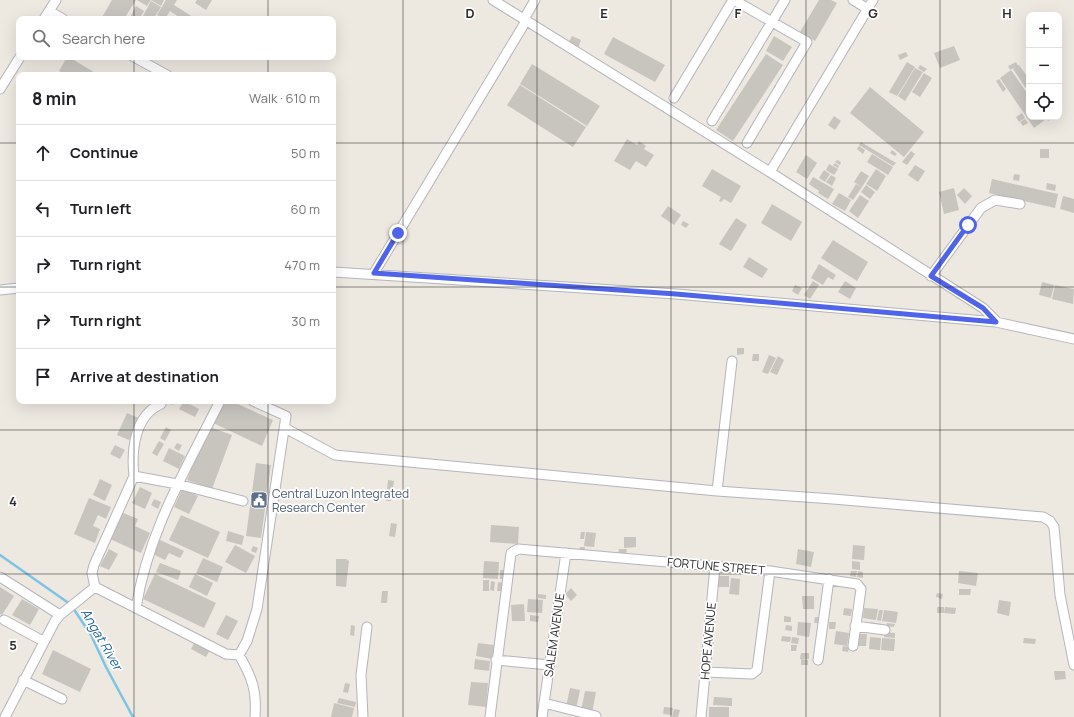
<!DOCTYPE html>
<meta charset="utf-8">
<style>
:root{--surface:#fff;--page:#f2f2f2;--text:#202124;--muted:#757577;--line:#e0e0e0}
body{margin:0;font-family:Manrope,sans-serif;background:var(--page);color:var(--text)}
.controls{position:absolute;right:12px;top:12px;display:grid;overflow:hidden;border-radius:8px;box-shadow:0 4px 16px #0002}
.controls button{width:36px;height:36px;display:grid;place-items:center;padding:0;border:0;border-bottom:1px solid var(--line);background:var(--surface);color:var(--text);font:20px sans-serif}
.stop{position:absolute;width:12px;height:12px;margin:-9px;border:3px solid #5064ea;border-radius:50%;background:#fff}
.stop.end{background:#5064ea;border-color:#fff;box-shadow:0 1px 4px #0008}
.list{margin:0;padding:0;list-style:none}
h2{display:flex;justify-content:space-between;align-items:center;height:52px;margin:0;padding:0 16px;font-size:17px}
h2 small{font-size:13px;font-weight:400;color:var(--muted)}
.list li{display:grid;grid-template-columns:26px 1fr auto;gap:12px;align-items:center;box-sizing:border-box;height:56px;padding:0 16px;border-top:1px solid var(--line)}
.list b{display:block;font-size:15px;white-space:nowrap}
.list em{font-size:13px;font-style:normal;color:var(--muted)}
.icon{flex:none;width:22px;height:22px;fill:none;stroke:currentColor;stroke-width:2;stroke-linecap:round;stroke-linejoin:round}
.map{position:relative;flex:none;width:1074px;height:717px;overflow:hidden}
.search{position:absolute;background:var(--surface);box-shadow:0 4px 16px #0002;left:16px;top:16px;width:320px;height:44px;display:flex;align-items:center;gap:10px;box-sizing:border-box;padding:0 14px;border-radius:8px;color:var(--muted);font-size:15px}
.panel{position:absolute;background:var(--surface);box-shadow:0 4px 16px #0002;left:16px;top:72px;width:320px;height:332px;border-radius:8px}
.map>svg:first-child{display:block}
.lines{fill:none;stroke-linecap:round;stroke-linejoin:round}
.stream{stroke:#7dc4e4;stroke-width:2.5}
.building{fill:#c8c5bf}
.minor-casing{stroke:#b4b5be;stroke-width:11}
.minor{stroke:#fff;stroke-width:9}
.route{stroke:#5064ea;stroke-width:5}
.grid{fill:none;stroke:#2c2c2c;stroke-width:1;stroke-opacity:0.55}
.labels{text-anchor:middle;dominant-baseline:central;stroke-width:3.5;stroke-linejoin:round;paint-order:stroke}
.service-label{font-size:12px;fill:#4e5e75;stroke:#fff;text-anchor:start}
.street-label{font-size:12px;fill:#2c2c2c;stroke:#fff}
.water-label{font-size:13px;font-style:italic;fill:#1a6393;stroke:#fff}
.grid-label{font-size:13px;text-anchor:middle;font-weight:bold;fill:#2c2c2c;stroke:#fff;stroke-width:3.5;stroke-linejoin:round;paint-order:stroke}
</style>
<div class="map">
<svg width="1074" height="717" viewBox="0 0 1074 717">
<rect width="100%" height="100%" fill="#ede8e0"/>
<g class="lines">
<path class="stream" d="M0,555l70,49
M73,608l18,27 15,32 27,50"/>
</g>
<path class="building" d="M112,0h24l-12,19h-23z
M137,0h14l-4,6z
M151,0h13l-3,6z
M166,0h11l-3,5 22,14h-14l-12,-8 -5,8 -8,-4z
M197,0h15l-6,10 -11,-7z
M819,0h12l6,3 -22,38 -15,-9z
M151,1l10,6 -7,11 2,-2 6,3h-15l-4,-3z
M136,6l8,5 -5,8h-10z
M572,36l9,4 -3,8 -10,-4z
M774,36l18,11 -9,14 -17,-10z
M613,37l52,28 -10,17 -51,-28z
M954,46l6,14 -20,8 -6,-15z
M906,52l2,4 -8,4 -2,-5z
M766,54l17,11 -50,76 -17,-11z
M67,57h2l28,17 -1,1h-30l-7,-4z
M907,62l8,5 -18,29 -8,-4z
M1016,62l2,4 -8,4 -2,-4z
M532,64l68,42 -13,20 -67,-42z
M920,65l7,4 -3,3 -6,-4z
M1019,65l10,14v14l-16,-24z
M915,68l8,4 -18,29 -7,-5z
M1011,70l18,26v21h15l2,2 -12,9 -34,-50z
M924,73l8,5 -12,19 -8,-5z
M999,79l7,10 -3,3 -7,-11z
M520,85l66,42 -13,20 -66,-42z
M870,87l54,45 -20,25 -54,-44z
M1022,113l3,5 -6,4 -3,-5z
M834,116l7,5 -6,9 -7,-5z
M1046,117h8l-6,4z
M1025,119l3,4 -5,3 -3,-4z
M627,139l10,6 2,-4 7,5 -2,3 10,6 -8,12 -10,-6 -6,9 -16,-9z
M861,142l35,21 -3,3 -34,-21z
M859,146l6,4 -2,4 -6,-5z
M1040,149h9v9h-9z
M892,150l5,4 -2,2 -5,-3z
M911,151l4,3 -8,11 -5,-3z
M872,154l21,13 -5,8 -21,-13z
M806,155l11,8 -10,16 -11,-7z
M837,160l4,2 -1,3 -5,-3z
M835,163l4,3 -1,2 -5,-3z
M829,164l9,5 -4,6 -8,-5z
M915,165l10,6 -7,11 -10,-7z
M712,169l29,17 -10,17 -7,-4 -3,3 -2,-1 2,-4 -19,-11z
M876,169l10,7 -9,15 -11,-7z
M824,170l6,4 -5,8 -6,-4z
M861,171l8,5 -7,11 -8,-5z
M1014,174l6,1 -1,6 -6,-1z
M831,175l5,3 -4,8 -6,-4z
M813,177l21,12 -6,10 -10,-6 1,-2 -10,-7z
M992,179l66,15 -3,14 -66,-15z
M1047,183l9,2 -1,6 -9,-2z
M856,184l6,3 -9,13 -5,-3z
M866,185l9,7 -5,7 -9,-7z
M954,188l5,22 -15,4 -5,-22z
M964,188l8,8 -7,8 -8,-9z
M839,193l12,7 -6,11 -13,-7z
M860,195l9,6 -11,17 -9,-7z
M1063,196l11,3v14l-14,-4z
M772,204l30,18 -11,19 -30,-18z
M668,206l13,9 -7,10 -13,-9z
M736,218l11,7 -16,26 -12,-7z
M683,221l6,3 -3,4 -5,-3z
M833,240l35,22 -11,19 -36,-23z
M749,257l19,12 -6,9 -19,-11z
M819,264l17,11 -3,5 -5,-3 -5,8 -12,-7z
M813,281l6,4 -9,14 -6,-4z
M845,281l11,7 -6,11 -12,-7z
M1042,282l12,3 -3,13 -12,-3z
M795,285l7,3 -4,7 -6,-4z
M1055,285l19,4 -1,15 -21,-5z
M737,348h7v6l-7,1z
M753,354h6v7h-7z
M769,355l7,3 -8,16 -6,-2z
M778,356l6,4 -7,15 -7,-3z
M164,401h10l-1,4z
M184,401l15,8 -4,8 -16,-8z
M220,401h11l42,19 -11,26 -51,-24z
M127,413l12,5 -10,22 -12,-5z
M207,426l25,9 -20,54 -25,-9z
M166,427l5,3 -6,11 -5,-3z
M159,441l5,3 -7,12 -5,-3z
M177,443l5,2 -3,6 -5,-3z
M115,445l10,5 -5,9 -10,-5z
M169,448l16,8 -6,13 -16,-8z
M256,463l15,2 -10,73 -15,-2z
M100,479l12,6 -7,16 -12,-6z
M388,480l6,1 -3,20h-5z
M140,487l12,6 -7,16 -13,-6z
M182,489l16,7 -9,18 -15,-7z
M89,498l22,9 -5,12 -8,-4 -5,11 7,3 -5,14 -21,-9z
M154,499l7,3 -3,7 -7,-4z
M121,512l17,7 -3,7 15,7 -9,20 -31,-14z
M181,515l39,17 -12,26 -39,-18z
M391,523l6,1 -2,13 -6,-1z
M491,525l28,2 -1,17 -28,-2z
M228,531l16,5 -2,9 -16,-4z
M581,532h4l-1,7h-4z
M586,532l10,1 -2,14 -10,-1z
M624,537h12v10l-12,1z
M160,540l24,11 -4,7 -11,-5 -4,7 -12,-6z
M235,545l20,11 -9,17 -21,-11z
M853,545l12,1 -1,14 -12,-1z
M253,546l5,2 -2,5 -5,-2z
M580,547h5l-1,6 -5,-1z
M109,549l9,5 -9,16 -9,-4z
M619,549h8l-1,6 -8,-1z
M798,549l16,3 -3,15 -15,-3z
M203,558l20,9 -6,15 -21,-9z
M336,559h10l3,2 -3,26 -10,-1z
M484,561l15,1 -1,17 -15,-1z
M852,561l8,1v8l-8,-1z
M160,563l21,8 -3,9 -22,-8z
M500,570h4l-1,9h-3z
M851,571h6l-1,6 -6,-1z
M858,571l5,1v6l-6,-1z
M959,571l19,2 -2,13 -18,-3z
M155,574l61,29 -12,25 -61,-29z
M195,574l18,9 -6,13 -18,-9z
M718,576h11v11h-11z
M731,578l9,1 -1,16 -10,-1z
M483,580h6v11h-6z
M491,581l4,1 -1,9 -4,-1z
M498,582l6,1v8h-7z
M0,587l14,9 -12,19 -2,-1z
M571,588l6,7 -6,6 -6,-7z
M959,589h12l-1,6h-11z
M382,591h6l-1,12h-6z
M937,593l6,1 -1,5 -6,-2z
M538,594l8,1v4l-8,-1z
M802,596h12v13h-11z
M22,599l17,10 -9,16 -18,-10z
M528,599l15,1 -1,13 -15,-1z
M999,600l12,2 -2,14 -12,-3z
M524,604l1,17h-13l-1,-16z
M937,607h7v6h-7z
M945,607l11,1 -1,6 -11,-1z
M844,608l8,1 -1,7 -8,-1z
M864,608l14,1 -2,11 -13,-2z
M879,610h4l-2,11 -4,-1z
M884,610l14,2 -2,11 -14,-2z
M226,615l12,6 -10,19 -12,-6z
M530,615l9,1 -1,6 -8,-1z
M784,616l7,1v5h-7z
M815,617h4l-1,6h-4z
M798,622l13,1 -2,14 -12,-2z
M829,622h7l-1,7h-6z
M870,622l12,2v4l-13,-2z
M887,623l8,1 -1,3 -8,-1z
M351,625l4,1 -1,10 -4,-1z
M786,625l6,1v5l-7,-1z
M836,631l13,2 -2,13 -13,-2z
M884,632l11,1v5l-11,-1z
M855,634h12l-1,12h-11z
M782,636l9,1 -1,5 -9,-1z
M792,637l7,1 -1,6 -7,-1z
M870,637l11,1 -1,12 -11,-1z
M882,638l13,1 -1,12 -13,-1z
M1024,638l12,1 -1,5 -12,-1z
M196,640l15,8 -5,9 -15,-8z
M478,643l16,2 -2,14 -16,-3z
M791,645h6l-1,6h-5z
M843,646l6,1 -1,5 -6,-1z
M53,650l38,19 -11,23 -38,-18z
M801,653h8v6h-9z
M475,659l15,2 -1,10 -15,-2z
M801,659l7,1v5h-7z
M1054,671h11l1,8 -11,1z
M471,682l17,1 -2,24 -18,-2z
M345,683l5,1 -2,9 -5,-1z
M570,688l10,2 -4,19 -10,-2z
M585,691l11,1 -4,21 -11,-2z
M714,697l18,1v8l-19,-1z
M339,698l17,4 -1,5 -18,-4z
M334,703l20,5 -2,9h-21z
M664,707l9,1 -1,7 -9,-1z
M709,707h20v10h-20z
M674,709l6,1 -2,7h-6z"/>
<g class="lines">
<g class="minor-casing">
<path id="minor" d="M493,0l280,174 210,134 14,14
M734,0l73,42 -60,101
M853,0l15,9
M49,11l14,8
M44,19l12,-19
M524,19l11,-19
M134,57l33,18
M0,89l20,-32
M674,98l59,-98
M712,121l73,-121
M770,172l103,-172
M333,272l343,22 320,28 78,17
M374,273l152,-252
M931,276l50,-68 14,-8 25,4
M0,290l19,-2
M285,428l50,27 10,1 372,35 116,8 210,18 7,4 4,6 6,68 14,70
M134,476c-3,-26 1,-61 27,-72
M717,491l15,-130
M243,501l-66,-17 -43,-8 -40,89 -2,8 3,14 131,67 13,1 8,-14 10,-32 29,-193 -33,-15
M0,577l60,38
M136,608c12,-76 50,-139 84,-207
M4,620l39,21
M855,626l30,4
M239,655c13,22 18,36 16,62
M496,660l53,5
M818,660l11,-81
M705,672l47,2 5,-4 13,-99
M23,680l39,19
M544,703l52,13
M5,717l50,-96 5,-6 35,-28
M363,717l-2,-42 6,-48
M490,717l21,-164 7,-4 252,22 87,13 4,5 -8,57
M542,717l24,-164
M701,717l14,-151"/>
</g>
<use href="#minor" class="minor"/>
</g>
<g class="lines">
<path class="route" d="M398,233l-24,40 302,21 320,28 -13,-14 -52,-32 37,-51"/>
</g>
<path class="grid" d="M134,0v19M268,0v19M403,0v717M537,0v717M671,0v717M806,0v717M940,0v717M134,57v18M268,57v18M0,143h19M333,143h741M0,287h19M333,287h741M134,401v316M268,401v316M0,430h1074M0,574h1074"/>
<defs>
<g id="civic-square" transform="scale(0.9)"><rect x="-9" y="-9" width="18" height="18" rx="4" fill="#5c6f8a" stroke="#fff"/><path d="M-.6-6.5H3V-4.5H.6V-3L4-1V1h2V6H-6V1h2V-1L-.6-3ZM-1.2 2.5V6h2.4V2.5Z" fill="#fff"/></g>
</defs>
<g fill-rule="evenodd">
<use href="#civic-square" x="259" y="500"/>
</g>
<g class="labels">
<g class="service-label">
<text x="272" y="493">Central Luzon Integrated<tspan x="272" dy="14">Research Center</tspan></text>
</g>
<g class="street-label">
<text transform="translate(716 566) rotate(5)">FORTUNE STREET</text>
<text transform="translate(554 635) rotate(-82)">SALEM AVENUE</text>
<text transform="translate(708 641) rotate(-85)">HOPE AVENUE</text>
</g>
<g class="water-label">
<text transform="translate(102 639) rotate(60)">Angat River</text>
</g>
</g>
<g class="grid-label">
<text x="470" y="18">D</text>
<text x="604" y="18">E</text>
<text x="738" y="18">F</text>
<text x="873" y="18">G</text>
<text x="1007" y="18">H</text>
<text x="13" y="506">4</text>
<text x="13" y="650">5</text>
</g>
</svg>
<div class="controls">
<button>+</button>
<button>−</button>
<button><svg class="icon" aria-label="locate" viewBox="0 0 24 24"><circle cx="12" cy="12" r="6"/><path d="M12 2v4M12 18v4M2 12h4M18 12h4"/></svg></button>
</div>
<div class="stop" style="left:968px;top:225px"></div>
<div class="stop end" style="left:398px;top:233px"></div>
<div class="search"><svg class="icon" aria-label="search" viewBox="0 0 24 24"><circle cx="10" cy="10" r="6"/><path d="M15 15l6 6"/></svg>Search here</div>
<section class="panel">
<h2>8 min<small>Walk · 610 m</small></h2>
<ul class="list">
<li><svg class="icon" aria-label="ahead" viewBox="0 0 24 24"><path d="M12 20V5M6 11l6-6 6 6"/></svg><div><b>Continue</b></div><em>50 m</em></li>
<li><svg class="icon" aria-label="left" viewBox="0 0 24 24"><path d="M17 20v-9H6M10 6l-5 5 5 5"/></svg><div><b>Turn left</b></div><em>60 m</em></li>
<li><svg class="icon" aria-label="right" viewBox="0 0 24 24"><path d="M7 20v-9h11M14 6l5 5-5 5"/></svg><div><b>Turn right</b></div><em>470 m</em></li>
<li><svg class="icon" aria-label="right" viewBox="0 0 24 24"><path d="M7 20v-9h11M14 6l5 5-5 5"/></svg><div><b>Turn right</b></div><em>30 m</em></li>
<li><svg class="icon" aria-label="arrive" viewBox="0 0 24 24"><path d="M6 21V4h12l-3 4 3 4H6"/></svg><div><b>Arrive at destination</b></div></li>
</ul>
</section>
</div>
